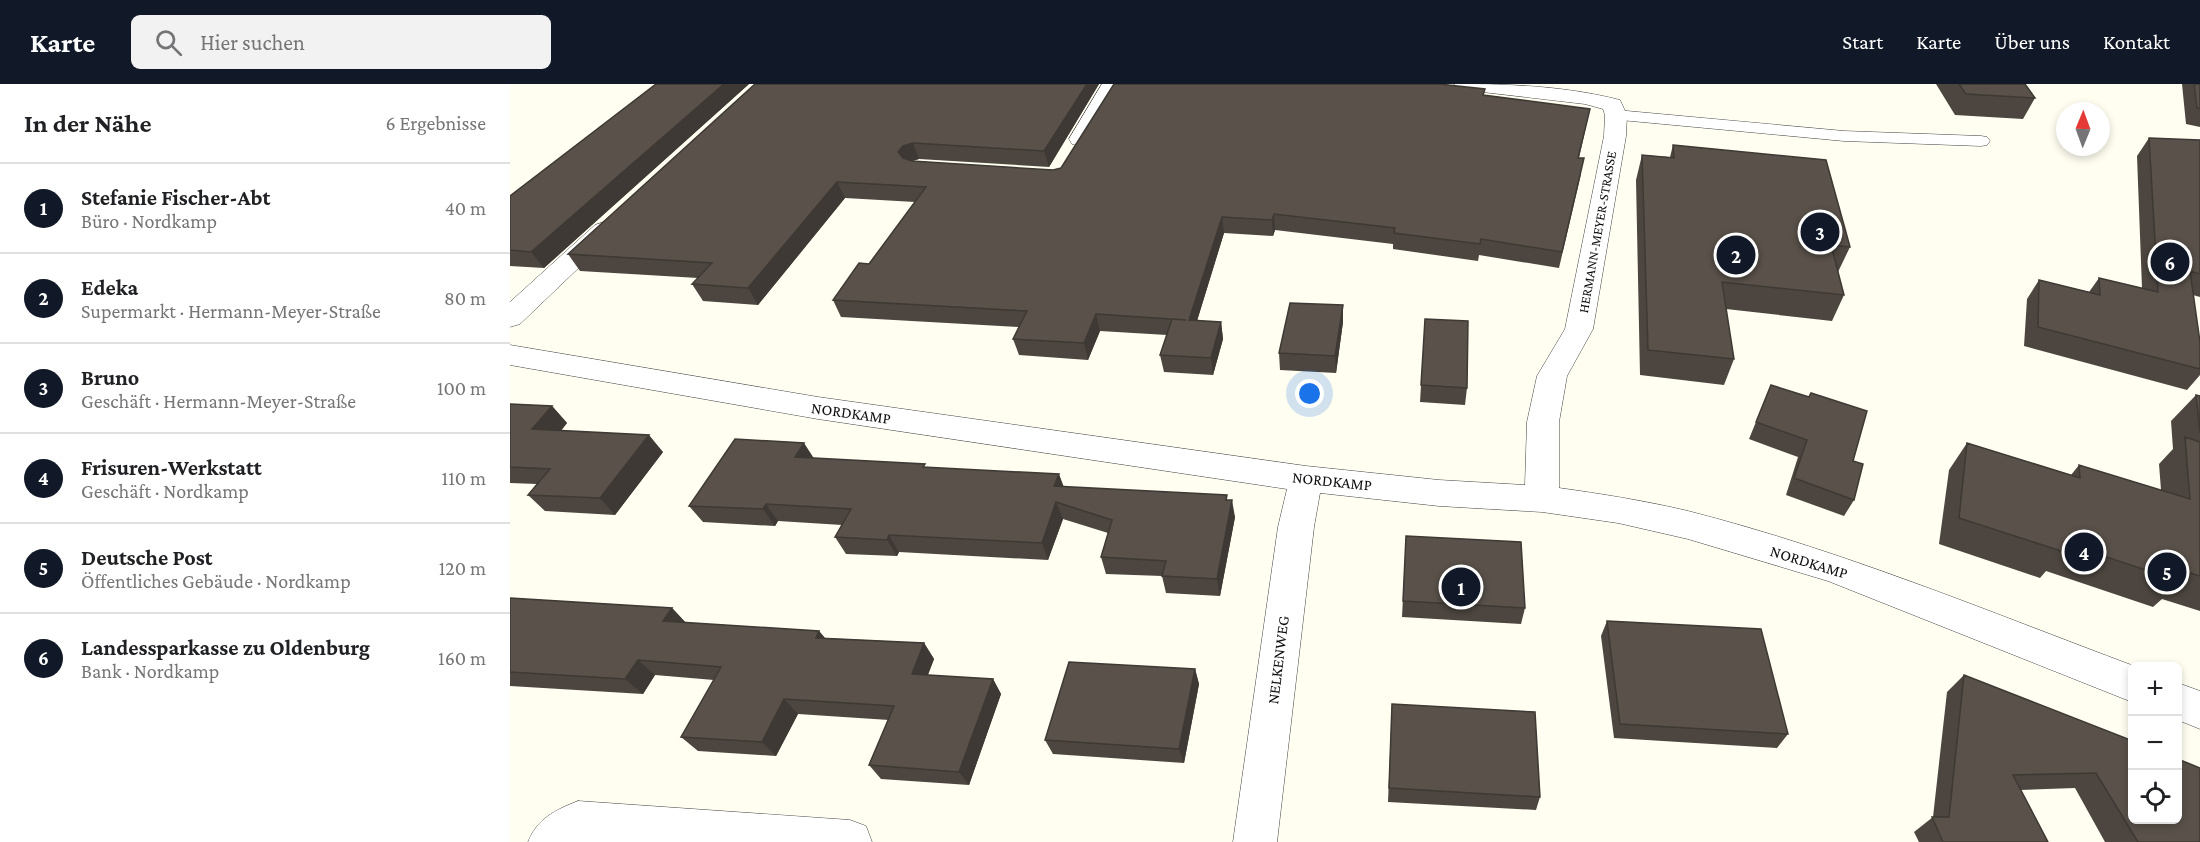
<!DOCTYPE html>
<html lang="de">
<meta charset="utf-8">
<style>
:root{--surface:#fff;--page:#f2f2f2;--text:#202124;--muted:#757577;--line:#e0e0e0;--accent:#111827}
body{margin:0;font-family:"Crimson Pro",serif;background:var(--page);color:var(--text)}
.controls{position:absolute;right:18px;bottom:18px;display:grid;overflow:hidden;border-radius:9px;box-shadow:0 3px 9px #0003}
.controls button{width:54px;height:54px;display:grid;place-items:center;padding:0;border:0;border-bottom:2px solid var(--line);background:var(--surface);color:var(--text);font:30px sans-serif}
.compass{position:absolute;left:1546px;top:18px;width:54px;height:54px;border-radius:50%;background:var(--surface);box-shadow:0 3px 9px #0003;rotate:1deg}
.you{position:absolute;left:800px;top:310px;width:21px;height:21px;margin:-15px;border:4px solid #fff;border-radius:50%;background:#1a73e8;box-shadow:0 0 0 9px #1a73e833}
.badge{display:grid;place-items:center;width:39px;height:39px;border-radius:50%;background:var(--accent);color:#fff;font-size:20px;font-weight:700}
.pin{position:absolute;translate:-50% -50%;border:3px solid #fff;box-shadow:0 2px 6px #0006}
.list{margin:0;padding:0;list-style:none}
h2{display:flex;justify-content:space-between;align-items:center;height:78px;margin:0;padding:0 24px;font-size:26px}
h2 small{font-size:20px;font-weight:400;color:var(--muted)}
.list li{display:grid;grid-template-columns:39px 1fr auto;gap:18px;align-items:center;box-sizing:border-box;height:90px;padding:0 24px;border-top:2px solid var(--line)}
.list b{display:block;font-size:22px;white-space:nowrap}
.list p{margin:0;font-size:20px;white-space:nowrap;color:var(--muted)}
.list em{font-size:20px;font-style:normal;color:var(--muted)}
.icon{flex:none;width:33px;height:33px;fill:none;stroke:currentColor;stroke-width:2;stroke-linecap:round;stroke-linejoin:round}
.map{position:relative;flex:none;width:1690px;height:758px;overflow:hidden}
header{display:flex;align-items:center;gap:36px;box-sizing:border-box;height:84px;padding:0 30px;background:var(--accent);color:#fff}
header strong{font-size:28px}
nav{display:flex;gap:33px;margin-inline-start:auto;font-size:21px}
.search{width:420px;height:54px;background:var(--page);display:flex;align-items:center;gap:15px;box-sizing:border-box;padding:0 21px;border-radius:9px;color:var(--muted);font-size:22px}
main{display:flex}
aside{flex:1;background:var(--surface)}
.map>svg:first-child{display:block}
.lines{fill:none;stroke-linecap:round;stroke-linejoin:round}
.lane-casing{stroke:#424242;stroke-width:1}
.street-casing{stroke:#424242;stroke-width:1}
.lane{fill:#fff;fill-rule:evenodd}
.street{fill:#fff;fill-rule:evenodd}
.wall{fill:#4d4640}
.shaded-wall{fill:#3e3934}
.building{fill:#59514a;stroke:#3e3934;stroke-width:1.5}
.labels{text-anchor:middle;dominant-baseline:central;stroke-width:6;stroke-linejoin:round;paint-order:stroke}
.far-street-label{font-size:14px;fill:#0f0f0f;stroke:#fff}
.street-label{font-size:16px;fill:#0f0f0f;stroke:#fff}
</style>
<header>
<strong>Karte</strong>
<div class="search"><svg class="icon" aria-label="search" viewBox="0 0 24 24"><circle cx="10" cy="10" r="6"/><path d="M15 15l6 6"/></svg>Hier suchen</div>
<nav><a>Start</a><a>Karte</a><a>Über uns</a><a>Kontakt</a></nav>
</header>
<main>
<aside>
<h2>In der Nähe<small>6 Ergebnisse</small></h2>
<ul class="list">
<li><span class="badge">1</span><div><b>Stefanie Fischer-Abt</b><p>Büro · Nordkamp</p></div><em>40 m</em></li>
<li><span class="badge">2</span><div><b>Edeka</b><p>Supermarkt · Hermann-Meyer-Straße</p></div><em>80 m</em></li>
<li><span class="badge">3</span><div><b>Bruno</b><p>Geschäft · Hermann-Meyer-Straße</p></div><em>100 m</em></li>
<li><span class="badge">4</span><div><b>Frisuren-Werkstatt</b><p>Geschäft · Nordkamp</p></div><em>110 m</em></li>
<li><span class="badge">5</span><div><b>Deutsche Post</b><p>Öffentliches Gebäude · Nordkamp</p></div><em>120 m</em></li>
<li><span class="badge">6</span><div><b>Landessparkasse zu Oldenburg</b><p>Bank · Nordkamp</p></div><em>160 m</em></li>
</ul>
</aside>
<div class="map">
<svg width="1690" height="758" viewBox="0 0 1690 758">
<rect width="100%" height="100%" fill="#fffef1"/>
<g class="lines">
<g class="lane-casing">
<path id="lane" d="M1106,26l228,21 137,5 6,1 3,4 -3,4 -6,1 -137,-5 -234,-22 -3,-4 3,-4z"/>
</g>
<g class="street-casing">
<path id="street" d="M592,0h22l-36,60 -8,2 -8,-2 -3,-5z
M944,0c57,0 111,2 166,16l7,15 -1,21 -33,193 -26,47 -8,46v66c43,6 87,13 129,23 153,39 299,100 446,155l-2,36 -304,-121 -140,-42 -70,-16 -76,-11 -103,-6 -119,-13 -6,34 -37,315h-44l45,-315 9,-38 -469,-70 -308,-54v-20l308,52 488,69 133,14 86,5 2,-63 10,-46 28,-47 39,-193 1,-21 -2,-6 -18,-5 -120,-14 -7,-2z
M94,138l9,3 4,5 -4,5 -93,89 -10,3v-25l85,-77z
M1668,599l22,8v38l-22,-9z
M68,717l272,19 16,6 6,16h-344c9,-23 27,-32 50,-41z"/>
</g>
<use href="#lane" class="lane"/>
<use href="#street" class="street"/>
</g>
<path class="wall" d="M146,0h93l-205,184 -34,-2v-70z
M245,0h344l-50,83 -130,-8 -7,2 141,9 431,-75 106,14 -11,49 2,16 -22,94 -80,-13 -1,6 -85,-12v-5l-118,-14 -2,6 -49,-3 -27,88 24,1 2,17 -10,36 -49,-3 -4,-17 7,-20 -67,-4 -12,29 -69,-5 -6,-16 6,-12 -178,-10 -8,-17 36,-36 46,-62 -70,-4 -87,107 -55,-4 -11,-17 6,-6 -118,-7 -12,-17z
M1426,0h89l10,14 -12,21 -68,-4z
M1672,0h18v43l-14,-3z
M1639,54l51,2v157l-7,-2 7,47v33l-13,15 -163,-44 3,-47 12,-19 50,12 10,-14 43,10 -5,-132z
M1163,61l177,102 -12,25 6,23 -12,26 -106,-12 8,50 -10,26 -84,-10 -4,-195 6,-25 28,2z
M915,235l42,69 -2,17 -45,-3z
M833,238l-7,51 -56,-3 -1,-17z
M1261,301l37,12 3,-4 42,68 1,39 -10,16 -58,-21 12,-38 -49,-18z
M1686,311l4,1v215l-38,-12 -9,8 -107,-36 -6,7 -101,-34 10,-74 18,-27 104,32 8,-10 82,25 -2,-26 14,-15 -2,-28z
M0,320l42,2 15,17 -6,8 102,21 -48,63 -70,-4 -17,-16 9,-11 -27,-1z
M304,374l113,9 137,20 164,13 7,17 -15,79 -54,-3 -4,-17 -56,-2 -5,-17 7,-24 -45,-14 -15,41 -149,-8 -2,4 -51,-2 -11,-17 7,-12 -64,-4 -3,5 -72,-4 -14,-16z
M896,452l119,72 -4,16 -119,-7z
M0,514l162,10 14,15 133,8 6,7 99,5 10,16 -6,16 65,4 8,15 -32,91 -88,-6 -12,-14 20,-45 -91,-6 -22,42 -78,-5 -17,-14 33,-57 -59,-5 -12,19 -133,-8z
M1097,537l181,113 -11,14 -163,-10 -13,-102z
M685,585l4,15 -15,79 -131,-9 -8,-14z
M1454,591l236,167h-95l-30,-54 -55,2 28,52h-129l-5,-10 19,-15 14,-125z
M882,620l148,93 -4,13 -148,-8z"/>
<path class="shaded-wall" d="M214,0h25l-205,184 -13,-16z
M577,0h12l-50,83 -5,-16z
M403,59l6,16 -10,3 -4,6 -7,-16 5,-6z
M327,98l8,16 -87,107 -10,-17z
M764,130l1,16 -2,6 -1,-16z
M712,133l2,16 -32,104 -3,-17z
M833,221v17l-7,51 -1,-17z
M586,230l4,17 -12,29 -4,-17z
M711,238l2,17 -10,36 -2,-17z
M42,322l15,17 -20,23 -15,-17z
M139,351l14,17 -48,63 -15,-17z
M294,359l11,17 -20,-3z
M549,390l6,16 -11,-4z
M722,416l3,17 -15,79 -3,-17z
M546,418l7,17 -15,41 -6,-17z
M256,420l12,17 -3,5 -12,-17z
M379,451l10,17 -2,4 -10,-16z
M162,524l15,16 -24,-3z
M309,547l13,16 -16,-9z
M414,559l10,16 -12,30 -10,-15z
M128,576l17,15 -12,19 -18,-15z
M685,585l4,15 -15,79 -5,-14z
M483,595l8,15 -32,91 -10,-13z
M274,615l14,15 -22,42 -14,-14z"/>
<path class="building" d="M146,0h68l-193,168 -21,-2v-54z
M245,0h332l-43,67 -131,-8 -10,3 -5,6 5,6 9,3 141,9 8,-2 53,-84h325l46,5 -2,6 107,14 -12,49h6l-22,94 -81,-13 -1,5 -86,-11 1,-5 -121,-14 -2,6 -50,-3 -33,103 32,2 -10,36 -51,-3 12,-36 14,1 -90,-6 -12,29 -71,-4 14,-28 -194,-11 26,-37 10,1 57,-77 -89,-5 -89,106 -56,-4 20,-21 -144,-9z
M1449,0h66l10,14 -69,-4z
M1684,0h6v25l-3,-1z
M1639,54l51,2v134l-10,-3 10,71v27l-162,-42 1,-47 61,15 -1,-17 59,14z
M1163,61l153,15 24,87 -19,-2 13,50 -122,-13 12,77 -86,-9 -6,-195 32,3z
M780,219l53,2 -8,51 -56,-3z
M915,235l43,2 -1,67 -46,-3z
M1261,301l38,12 2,-4 56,18 -14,50 10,3 -9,36 -60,-22 13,-38 -51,-18z
M1686,311l4,1v37z
M0,320l42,2 -20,23 117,6 -49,63 -72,-3 22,-26 -40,-2z
M1675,353l15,5v134l-19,-6 1,12 -118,-39v9l-105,-34 8,-75 113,35 -1,-13 111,34z
M225,355l69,4 -9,14 130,7 -2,3 136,7 -5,12 173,9 -1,5h6l-15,79 -55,-3 4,-15 -65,-4 11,-37 -56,-18 -14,41 -153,-8 -2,5 -52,-3 16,-28 -85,-5 -3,5 -74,-3z
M896,452l115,6 4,66 -122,-7z
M0,514l162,10 -9,13 156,10 -3,7 108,5 -12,31 81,5 -34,93 -90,-7 25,-59 -110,-7 -22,43 -81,-5 40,-70 -83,-7 -13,19 -115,-7z
M1097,537l154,8 27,105 -168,-10z
M559,578l126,7 -16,80 -134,-9z
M1454,591l169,66v78h45v-60l22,9v74h-62l-42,-69 -83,2 35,67h-105l-11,-25h17z
M882,620l143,8 5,85 -151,-9z"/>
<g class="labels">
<g class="far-street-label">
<text transform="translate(1087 148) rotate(-80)">HERMANN-MEYER-STRASSE</text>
</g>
<g class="street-label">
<text transform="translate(341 329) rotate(8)">NORDKAMP</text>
<text transform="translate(822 397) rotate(6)">NORDKAMP</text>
<text transform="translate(1299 478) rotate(17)">NORDKAMP</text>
<text transform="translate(768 576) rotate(-83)">NELKENWEG</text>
</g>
</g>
</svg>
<div class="controls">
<button>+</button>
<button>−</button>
<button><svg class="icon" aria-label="locate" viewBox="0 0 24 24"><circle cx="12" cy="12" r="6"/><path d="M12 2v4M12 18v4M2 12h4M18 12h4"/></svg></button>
</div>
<svg class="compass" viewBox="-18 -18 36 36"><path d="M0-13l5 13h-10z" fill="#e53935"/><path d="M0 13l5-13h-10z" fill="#757577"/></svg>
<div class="you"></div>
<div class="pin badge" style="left:951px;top:503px">1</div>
<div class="pin badge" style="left:1226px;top:171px">2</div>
<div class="pin badge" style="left:1310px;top:148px">3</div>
<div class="pin badge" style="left:1574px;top:468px">4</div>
<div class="pin badge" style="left:1657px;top:488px">5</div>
<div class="pin badge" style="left:1660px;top:178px">6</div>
</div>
</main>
